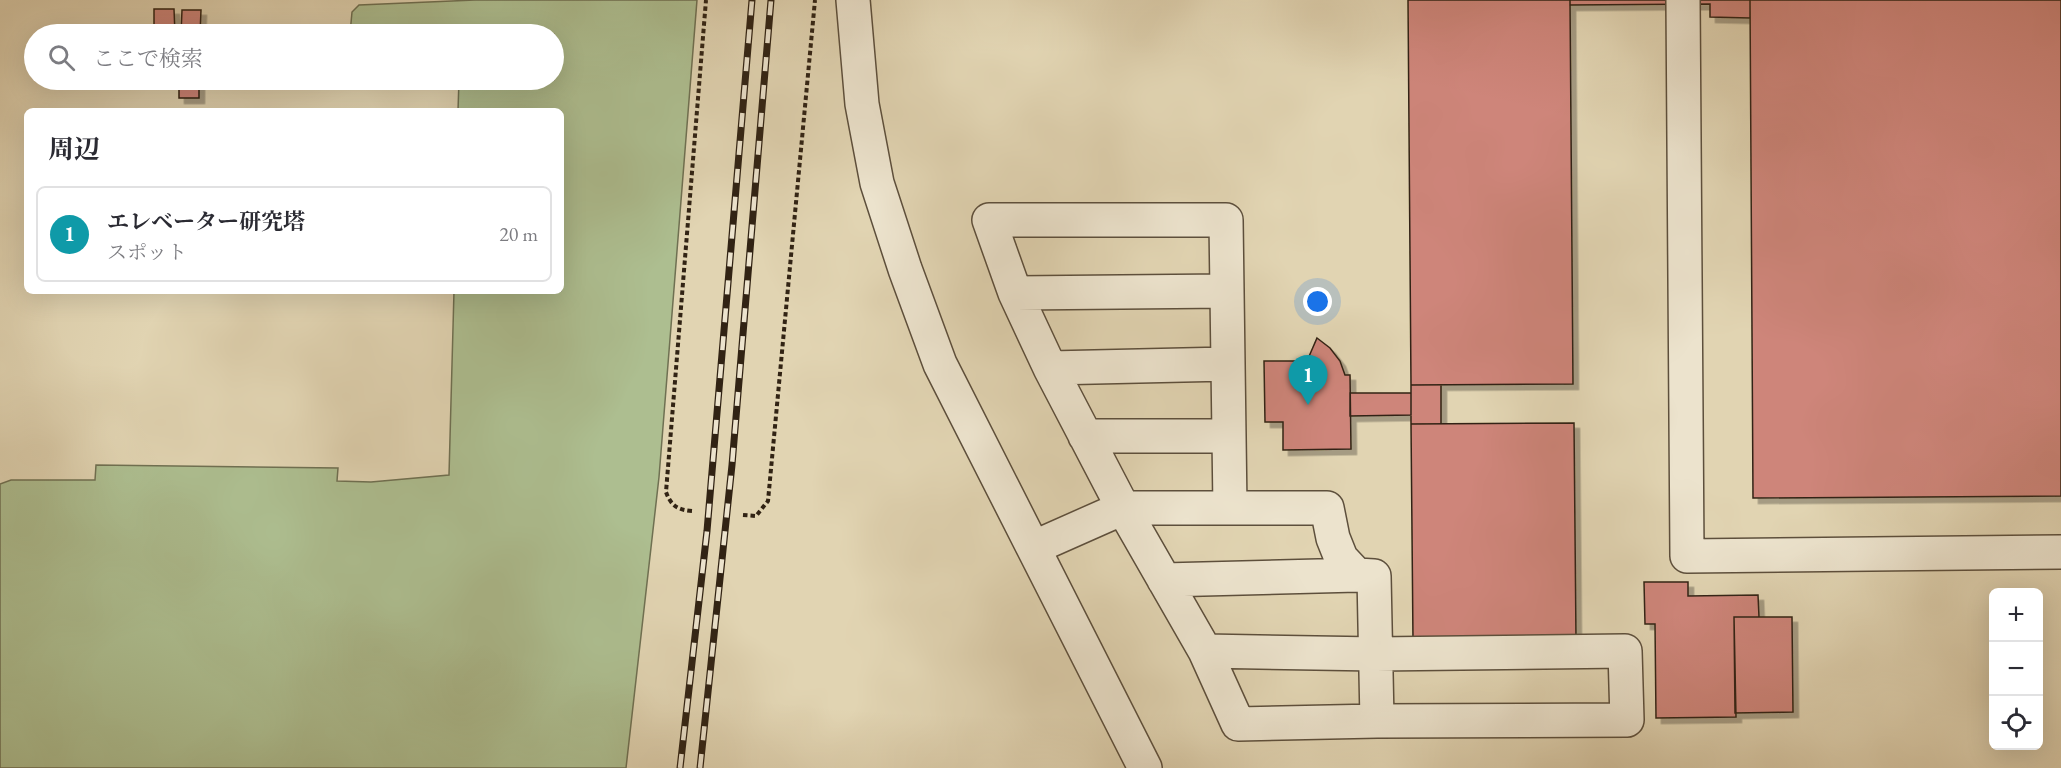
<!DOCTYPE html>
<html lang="ja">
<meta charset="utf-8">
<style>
:root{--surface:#fff;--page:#f7f7f7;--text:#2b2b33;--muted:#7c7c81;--line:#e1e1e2;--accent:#8f2418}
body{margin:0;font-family:"EB Garamond","Noto Serif JP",serif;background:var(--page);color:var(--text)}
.controls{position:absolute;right:18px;bottom:18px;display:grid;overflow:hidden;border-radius:9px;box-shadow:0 6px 24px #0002}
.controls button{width:54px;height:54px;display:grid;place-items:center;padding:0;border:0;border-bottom:2px solid var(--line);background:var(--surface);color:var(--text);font:30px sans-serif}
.you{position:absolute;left:1318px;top:302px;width:21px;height:21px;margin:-15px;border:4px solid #fff;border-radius:50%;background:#1a73e8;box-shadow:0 0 0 9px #1a73e833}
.badge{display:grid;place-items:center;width:39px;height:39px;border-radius:50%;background:var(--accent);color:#fff;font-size:20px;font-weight:700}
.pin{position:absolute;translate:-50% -50px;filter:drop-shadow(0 2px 3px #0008)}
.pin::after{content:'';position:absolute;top:32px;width:21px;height:18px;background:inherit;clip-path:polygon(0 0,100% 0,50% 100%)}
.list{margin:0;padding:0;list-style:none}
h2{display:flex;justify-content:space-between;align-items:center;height:78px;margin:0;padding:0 24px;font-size:26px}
h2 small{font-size:20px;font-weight:400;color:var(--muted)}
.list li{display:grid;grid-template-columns:39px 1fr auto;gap:18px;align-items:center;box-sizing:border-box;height:96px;margin:0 12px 12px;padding:0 12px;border:2px solid var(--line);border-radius:9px}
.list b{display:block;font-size:22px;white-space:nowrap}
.list p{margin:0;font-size:20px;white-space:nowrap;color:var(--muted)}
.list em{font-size:20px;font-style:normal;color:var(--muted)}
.icon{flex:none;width:33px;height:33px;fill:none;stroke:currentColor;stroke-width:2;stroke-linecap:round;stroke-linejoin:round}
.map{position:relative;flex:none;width:2061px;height:768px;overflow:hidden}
.search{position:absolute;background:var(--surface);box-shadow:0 6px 24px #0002;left:24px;top:24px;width:540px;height:66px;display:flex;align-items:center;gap:15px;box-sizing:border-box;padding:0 21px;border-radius:33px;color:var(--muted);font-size:22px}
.panel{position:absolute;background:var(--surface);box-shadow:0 6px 24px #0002;left:24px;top:108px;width:540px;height:186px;border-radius:9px}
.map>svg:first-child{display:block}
.green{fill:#adbe90;stroke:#6f7052;stroke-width:1.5}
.building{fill:#ce857a;stroke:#312314;stroke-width:1.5;filter:url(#shadow)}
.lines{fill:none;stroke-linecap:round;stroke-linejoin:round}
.minor-casing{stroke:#5d4f3c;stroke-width:36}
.path{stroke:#312314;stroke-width:4;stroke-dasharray:4.5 3;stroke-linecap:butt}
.minor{stroke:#ece3cd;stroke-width:33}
.rail-casing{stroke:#312314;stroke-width:7}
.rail{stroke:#ece3cd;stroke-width:4.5;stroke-dasharray:14;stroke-linecap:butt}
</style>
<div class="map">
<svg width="2061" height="768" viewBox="0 0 2061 768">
<defs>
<filter id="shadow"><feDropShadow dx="5.5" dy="5.5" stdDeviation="0" flood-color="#0004"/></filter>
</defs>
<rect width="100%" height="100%" fill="#e1d4b2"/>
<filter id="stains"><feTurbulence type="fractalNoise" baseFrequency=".00333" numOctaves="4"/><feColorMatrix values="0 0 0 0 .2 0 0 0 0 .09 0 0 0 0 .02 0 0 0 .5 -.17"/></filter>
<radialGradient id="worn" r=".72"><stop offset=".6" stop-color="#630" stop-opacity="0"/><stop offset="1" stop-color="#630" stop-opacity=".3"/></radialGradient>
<path class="green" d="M475,0h222l-38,477 -33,291h-626v-284l11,-4h84l1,-15 242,3 -1,13 34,1 78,-7 5,-184h107v-180h-103l1,-31h95v-46h-204l2,-22 7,-7z"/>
<path class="building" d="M1408,0h162l3,384 -162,1z
M1570,0h180v18l-40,-1v-13l-140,1z
M1750,0h311v496l-308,2z
M154,9h20l1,25h-21z
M182,10h19l-1,24h-19z
M179,80h20v18h-20z
M1317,338l13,10 10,13 5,14h5l1,74 -68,1v-28h-18l-1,-61h43z
M1411,385h30v39h-30z
M1350,393h61v22l-61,1z
M1574,423l2,216 -163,1 -2,-216z
M1644,582h44v14l70,-1 1,22h-25l2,100 -80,1 -1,-94h-10z
M1734,617h58l1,95 -58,1z"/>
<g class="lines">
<g class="minor-casing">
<path id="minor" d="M853,0l9,104 15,79 28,86 35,95 205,404
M1683,0l4,556 374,-4
M1015,293l212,-2
M1050,368l178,-4
M1085,436h144
M1123,508h204l6,30 8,20 16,17 17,1 3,145 -139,3 -33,-73z
M1035,547l88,-39 -73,-140 -35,-75 -26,-73h237l4,288
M1164,580l193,-5
M1205,651l171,3 249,-3 2,69 -250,1"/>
</g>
<path class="path" d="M692,511c-14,-1 -21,-5 -26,-19l40,-492
M743,515l13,1 12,-15 47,-501"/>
<use href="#minor" class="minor"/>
<g class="rail-casing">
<path id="rail" d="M680,768l27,-237 45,-531
M700,768l32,-303 39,-465"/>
</g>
<use href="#rail" class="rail"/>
</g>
<rect width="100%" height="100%" filter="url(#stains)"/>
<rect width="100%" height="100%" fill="url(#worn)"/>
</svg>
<div class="controls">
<button>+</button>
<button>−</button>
<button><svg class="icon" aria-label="locate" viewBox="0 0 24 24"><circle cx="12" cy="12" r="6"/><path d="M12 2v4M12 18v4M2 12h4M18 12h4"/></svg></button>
</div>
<div class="you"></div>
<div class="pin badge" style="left:1308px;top:405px;background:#0f9aa8">1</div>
<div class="search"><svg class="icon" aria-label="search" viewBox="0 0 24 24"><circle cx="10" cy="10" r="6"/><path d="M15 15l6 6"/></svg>ここで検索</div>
<section class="panel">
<h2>周辺<small></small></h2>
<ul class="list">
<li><span class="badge" style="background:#0f9aa8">1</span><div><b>エレベーター研究塔</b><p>スポット</p></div><em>20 m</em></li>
</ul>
</section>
</div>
